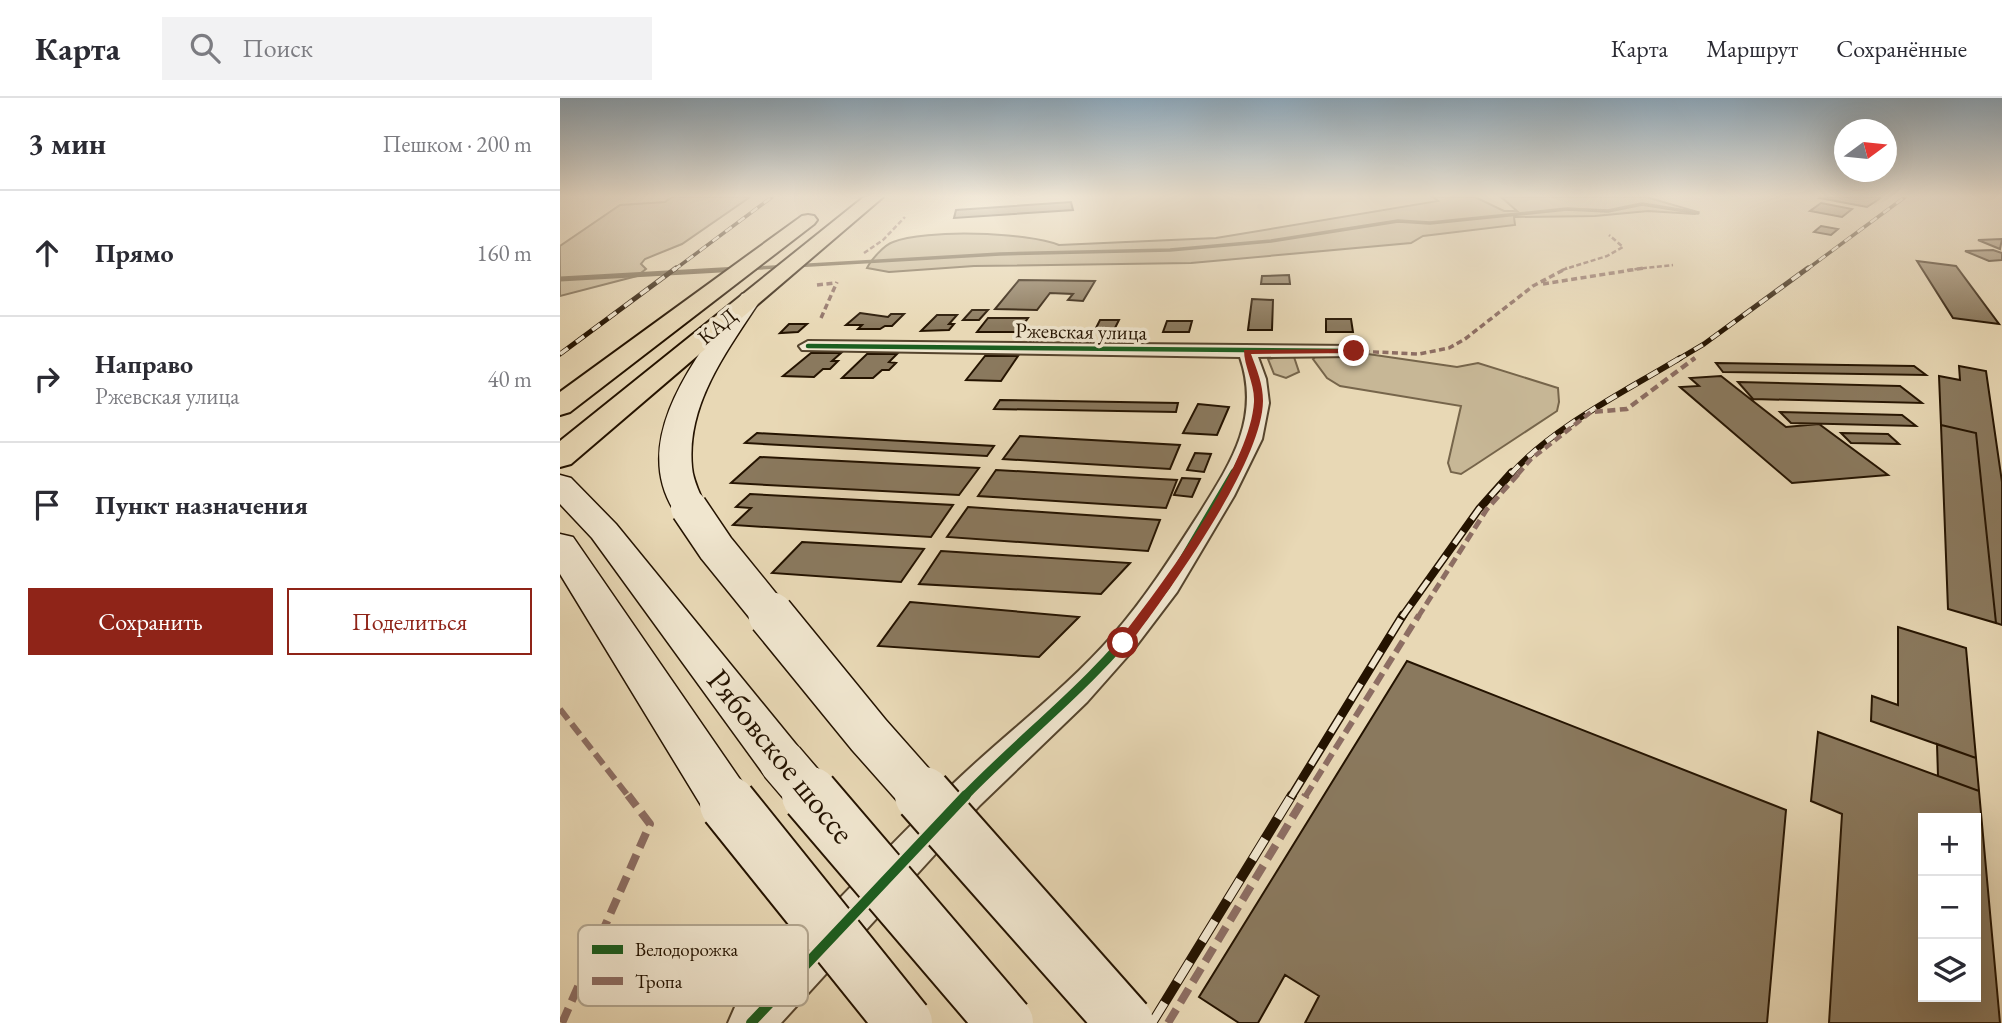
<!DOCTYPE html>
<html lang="ru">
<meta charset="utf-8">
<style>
:root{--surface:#fff;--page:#f2f2f3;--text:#2b2b33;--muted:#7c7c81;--line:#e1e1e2;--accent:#8f2418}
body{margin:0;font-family:"EB Garamond",serif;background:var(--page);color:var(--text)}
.controls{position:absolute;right:21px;bottom:21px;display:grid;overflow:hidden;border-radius:0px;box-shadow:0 7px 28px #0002}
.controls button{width:63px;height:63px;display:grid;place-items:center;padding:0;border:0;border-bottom:2px solid var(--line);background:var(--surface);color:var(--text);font:35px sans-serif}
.compass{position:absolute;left:1274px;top:21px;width:63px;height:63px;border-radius:50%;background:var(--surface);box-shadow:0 7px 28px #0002;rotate:75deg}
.stop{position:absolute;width:21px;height:21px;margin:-16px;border:5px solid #8f2418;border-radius:50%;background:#fff}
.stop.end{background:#8f2418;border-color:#fff;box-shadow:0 2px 7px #0008}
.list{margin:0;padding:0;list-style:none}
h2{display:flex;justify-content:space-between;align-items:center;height:91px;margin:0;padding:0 28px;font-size:30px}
h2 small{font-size:23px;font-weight:400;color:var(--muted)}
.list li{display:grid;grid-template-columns:46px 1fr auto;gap:21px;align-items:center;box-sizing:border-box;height:126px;padding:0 28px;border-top:2px solid var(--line)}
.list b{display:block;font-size:26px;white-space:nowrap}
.list p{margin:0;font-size:23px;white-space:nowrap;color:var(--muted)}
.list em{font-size:23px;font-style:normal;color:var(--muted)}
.actions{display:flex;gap:14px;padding:21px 28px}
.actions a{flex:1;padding:16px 0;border:2px solid var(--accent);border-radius:0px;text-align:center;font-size:24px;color:var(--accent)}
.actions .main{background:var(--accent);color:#fff}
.icon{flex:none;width:38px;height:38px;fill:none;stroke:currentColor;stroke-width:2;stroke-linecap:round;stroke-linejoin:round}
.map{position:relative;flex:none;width:1442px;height:925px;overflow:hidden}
header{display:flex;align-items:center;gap:42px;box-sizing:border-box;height:98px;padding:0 35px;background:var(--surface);border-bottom:2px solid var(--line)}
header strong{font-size:33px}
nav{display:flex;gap:38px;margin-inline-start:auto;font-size:24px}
.search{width:490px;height:63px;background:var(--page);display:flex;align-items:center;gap:18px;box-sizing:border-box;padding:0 24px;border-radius:0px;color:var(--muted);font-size:26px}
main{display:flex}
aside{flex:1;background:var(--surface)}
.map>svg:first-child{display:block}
.green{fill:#c7b796;stroke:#76654b;stroke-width:2}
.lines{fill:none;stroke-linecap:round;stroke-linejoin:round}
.stream-far1{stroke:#716147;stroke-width:3.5}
.stream{stroke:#716147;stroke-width:5}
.building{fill:#8a795e;stroke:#241300;stroke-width:2;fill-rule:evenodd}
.street-casing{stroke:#55442d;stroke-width:4}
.secondary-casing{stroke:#241300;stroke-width:3}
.highway-casing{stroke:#241300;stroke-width:4}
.street{fill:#f0e6cf;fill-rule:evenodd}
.secondary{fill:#f0e6cf;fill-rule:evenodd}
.highway{fill:#e8d8b5;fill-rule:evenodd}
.rail-far5-casing{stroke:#241300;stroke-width:3.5}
.rail-far4-casing{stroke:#241300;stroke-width:5}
.rail-far3-casing{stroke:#241300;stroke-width:6}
.rail-far2-casing{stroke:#241300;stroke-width:8}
.rail-far1-casing{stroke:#241300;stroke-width:9}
.rail-casing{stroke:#241300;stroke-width:10}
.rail-far5{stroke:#f0e6cf;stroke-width:2.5;stroke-dasharray:8;stroke-linecap:butt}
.rail-far4{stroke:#f0e6cf;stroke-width:3.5;stroke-dasharray:10;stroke-linecap:butt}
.rail-far3{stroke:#f0e6cf;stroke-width:4.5;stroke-dasharray:12;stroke-linecap:butt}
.rail-far2{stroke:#f0e6cf;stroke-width:5;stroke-dasharray:15;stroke-linecap:butt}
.rail-far1{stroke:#f0e6cf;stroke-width:6;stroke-dasharray:19;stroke-linecap:butt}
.rail{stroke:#f0e6cf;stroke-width:8;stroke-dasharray:24;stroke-linecap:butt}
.secondary-bridge-far2-casing{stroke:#241300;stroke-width:39;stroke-linecap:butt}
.secondary-bridge-far1-casing{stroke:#241300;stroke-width:48;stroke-linecap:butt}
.secondary-bridge-casing{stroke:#241300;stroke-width:60;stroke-linecap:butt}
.secondary-bridge-far2{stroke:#f0e6cf;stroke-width:36}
.secondary-bridge-far1{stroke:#f0e6cf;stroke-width:45}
.secondary-bridge{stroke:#f0e6cf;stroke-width:56}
.quiet-far5{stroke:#8d6e63;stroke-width:2.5;stroke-dasharray:5 2.5;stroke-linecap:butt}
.quiet-far4{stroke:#8d6e63;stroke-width:3.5;stroke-dasharray:6 3.5;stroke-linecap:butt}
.quiet-far3{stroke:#8d6e63;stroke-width:4.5;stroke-dasharray:8 4.5;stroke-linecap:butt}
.quiet-far2{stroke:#8d6e63;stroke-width:5;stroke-dasharray:10 5;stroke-linecap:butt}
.quiet-far1{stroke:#8d6e63;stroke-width:6;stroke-dasharray:13 6;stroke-linecap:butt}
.quiet{stroke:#8d6e63;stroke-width:8;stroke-dasharray:16 8;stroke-linecap:butt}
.cycleway-far4-casing{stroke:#f0e6cf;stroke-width:7}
.cycleway-far3-casing{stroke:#f0e6cf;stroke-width:9}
.cycleway-far2-casing{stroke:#f0e6cf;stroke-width:11}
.cycleway-far1-casing{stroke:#f0e6cf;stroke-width:13}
.cycleway-casing{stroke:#f0e6cf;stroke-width:15}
.cycleway-far4{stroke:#1b5e20;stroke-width:4.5}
.cycleway-far3{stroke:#1b5e20;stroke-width:5}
.cycleway-far2{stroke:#1b5e20;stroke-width:7}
.cycleway-far1{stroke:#1b5e20;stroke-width:9}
.cycleway{stroke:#1b5e20;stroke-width:10}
.route{fill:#8f2418}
.labels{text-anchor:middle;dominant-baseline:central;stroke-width:7;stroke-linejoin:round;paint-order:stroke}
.far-street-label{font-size:21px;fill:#241300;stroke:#f0e6cf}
.near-street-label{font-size:32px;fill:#241300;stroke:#f0e6cf}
.key{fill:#f0e6cf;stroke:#b3a791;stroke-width:2}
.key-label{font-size:19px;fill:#241300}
</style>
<header>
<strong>Карта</strong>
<div class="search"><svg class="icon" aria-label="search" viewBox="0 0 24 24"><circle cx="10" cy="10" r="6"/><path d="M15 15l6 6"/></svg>Поиск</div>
<nav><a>Карта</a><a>Маршрут</a><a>Сохранённые</a></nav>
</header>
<main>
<aside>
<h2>3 мин<small>Пешком · 200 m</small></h2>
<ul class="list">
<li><svg class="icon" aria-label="ahead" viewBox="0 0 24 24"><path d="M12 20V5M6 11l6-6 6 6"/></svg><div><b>Прямо</b></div><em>160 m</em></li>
<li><svg class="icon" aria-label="right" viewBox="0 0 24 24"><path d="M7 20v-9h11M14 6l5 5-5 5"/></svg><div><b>Направо</b><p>Ржевская улица</p></div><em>40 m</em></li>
<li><svg class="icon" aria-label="arrive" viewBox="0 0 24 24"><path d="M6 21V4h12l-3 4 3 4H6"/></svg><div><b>Пункт назначения</b></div></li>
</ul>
<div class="actions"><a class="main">Сохранить</a><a>Поделиться</a></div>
</aside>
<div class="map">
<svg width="1442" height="925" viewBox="0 0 1442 925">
<rect width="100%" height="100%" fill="#e8d8b5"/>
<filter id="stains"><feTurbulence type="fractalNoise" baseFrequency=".00286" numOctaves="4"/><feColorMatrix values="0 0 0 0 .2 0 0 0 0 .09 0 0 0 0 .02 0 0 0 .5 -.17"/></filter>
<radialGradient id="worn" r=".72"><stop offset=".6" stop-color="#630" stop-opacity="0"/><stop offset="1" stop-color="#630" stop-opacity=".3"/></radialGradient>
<path class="green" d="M112,99h78l-68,47 -37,15 -4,5 5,5 -9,7 -77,20v-50l60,-41 45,-3z
M873,99h42l29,14h13l-16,-14h145l52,15 -3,2 -47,-3 -53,5 -81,1 1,8 -92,11 -12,7 -220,20 -217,3 -85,6 -22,-4c4,-8 17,-23 26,-26 31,-13 135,-10 166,3l157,-7 222,-37z
M801,255l96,14 21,-4 80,25 1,14 -2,9 -82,54 -14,9 -10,-2 -3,-9 13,-57 -121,-20 -13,-8 -14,-19 5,-5z
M729,257l5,2 5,15 -13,6 -12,-4 -6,-15z"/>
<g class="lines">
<path class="stream-far1" d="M165,172l275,-16 170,-4 101,-9 127,-20 32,2 137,-14 41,2 34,-7 56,9"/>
<path class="stream" d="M0,181l196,-11"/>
</g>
<path class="building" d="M1262,99h60l-15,10 -47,-9z
M511,104l2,8 -119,8 2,-8z
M1261,105l31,6 -10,8 -32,-6z
M1261,128l17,3 -7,6 -17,-3z
M1442,141l-2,10 -22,-9z
M1433,152l9,3v7l-13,1 -24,-10z
M1357,163l39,5 43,58 -46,-6z
M729,177l1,9h-29l1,-8z
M459,182l76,1 -12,20 -15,-1 5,-6 -23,-1 -13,17 -42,-1z
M692,201l21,1 -1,30h-24z
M412,212h16l-9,10h-16z
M300,215l28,4 3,-3h13l-12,12h-7l-5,3h-22l4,-4h-16z
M377,217h20l-8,9h5l-5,6 -28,1z
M428,220h40l-10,14h-41z
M766,221h25l2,13h-27z
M540,222h19l-5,10h-19z
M607,223h25l-3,11h-26z
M229,226h18l-9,8 -18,1z
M251,255h30l-9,8h6l-8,8h-7l-9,8 -31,-1z
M307,256h30l-8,8 7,1 -7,7h-7l-9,8h-31z
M425,258h33l-17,25 -35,-1z
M1156,265l198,3 12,9 -203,-3z
M1399,268l27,5 16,111v143l-6,-2 -20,-190 -35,-8 -2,-49 21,4z
M1161,278l65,51 33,-3 69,51 -96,8 -112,-96 19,-1 -9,-8z
M1178,284l162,4 22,17 -169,-4z
M440,302l178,3 -2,9 -182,-3z
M638,306l31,3 -12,28 -34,-2z
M1220,314l122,3 14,11 -125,-3z
M1381,327l35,8 20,190 -48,-14z
M197,335l237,13 -7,10 -242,-13z
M1281,335l47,1 11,10 -48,-1z
M460,338l160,9 -10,24 -167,-10z
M635,355l16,1 -7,18 -17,-2z
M200,359l219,11 -20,27 -228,-12z
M436,372l181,10 -11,28 -188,-12z
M622,380l18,1 -8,18 -18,-2z
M190,396l203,11 -22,32 -198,-12 18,-17 -15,-1z
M408,409l192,13 -12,31 -201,-14z
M242,444l122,7 -23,33 -129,-9z
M381,453l189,12 -29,31 -182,-10z
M350,504l169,15 -40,40 -161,-11z
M1338,529l68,21 10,110 -105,-37 1,-25 26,9z
M847,563l379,149 -19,213h-462l14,-27 -34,-21 -27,48h-19l-40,-26z
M1258,634l161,59 21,232h-171l13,-209 -31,-13zM1363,720h53v179h-53z
M1377,646l39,14 3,33 -41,-15z"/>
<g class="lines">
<g class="street-casing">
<path id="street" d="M248,243l546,5 9,5 -9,5 -96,1 8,22 3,24 -7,36 -28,57 -57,96 -44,58 -46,52 -107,103 -199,218h-53l7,-16c73,-74 144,-152 219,-224 52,-50 111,-93 159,-148 33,-38 59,-79 86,-121 32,-51 62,-96 41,-157l-438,-7 -3,-4z"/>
</g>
<g class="secondary-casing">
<path id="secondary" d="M190,194l8,2 3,5c-33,51 -75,104 -69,168 1,14 9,28 14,41l-5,7 -12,3 -12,-3c-52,-75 23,-162 65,-221z
M0,377l11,3 45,46 183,224 7,14 -7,14 -17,6 -17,-6 -173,-238 -32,-34z
M0,436l13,3 173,251 7,16 -7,16 -18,6 -18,-6 -150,-246z"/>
</g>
<g class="highway-casing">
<path id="highway" d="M304,99h19l-312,267 -11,3v-26z
M248,117l6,1 3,4 -3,4 -244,188 -10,3v-23l242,-176z"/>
</g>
<use href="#street" class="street"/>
<use href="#secondary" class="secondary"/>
<use href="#highway" class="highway"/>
<g class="rail-far5-casing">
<path id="rail-far5" d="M114,172l98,-73
M1246,172l99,-73"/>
</g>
<g class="rail-far4-casing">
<path id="rail-far4" d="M0,256l116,-86
M1117,262l27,-16 104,-76"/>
</g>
<g class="rail-far3-casing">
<path id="rail-far3" d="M951,376c42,-47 115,-83 169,-116"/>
</g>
<g class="rail-far2-casing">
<path id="rail-far2" d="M842,519l77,-108 33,-37"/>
</g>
<g class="rail-far1-casing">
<path id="rail-far1" d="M731,699l112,-182"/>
</g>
<g class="rail-casing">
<path id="rail" d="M592,925l140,-228"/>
</g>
<use href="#rail-far5" class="rail-far5"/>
<use href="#rail-far4" class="rail-far4"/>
<use href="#rail-far3" class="rail-far3"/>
<use href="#rail-far2" class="rail-far2"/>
<use href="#rail-far1" class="rail-far1"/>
<use href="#rail" class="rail"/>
<g class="secondary-bridge-far2-casing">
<path id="secondary-bridge-far2" d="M129,410l27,40 56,69"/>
</g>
<g class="secondary-bridge-far1-casing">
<path id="secondary-bridge-far1" d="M211,517l98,120 55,62
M222,664l30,35"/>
</g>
<g class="secondary-bridge-casing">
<path id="secondary-bridge" d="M250,697l195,228
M363,697l202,228
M168,706l176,219"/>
</g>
<use href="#secondary-bridge-far2" class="secondary-bridge-far2"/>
<use href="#secondary-bridge-far1" class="secondary-bridge-far1"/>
<use href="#secondary-bridge" class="secondary-bridge"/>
<path class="quiet-far5" d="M304,155l19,-13 22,-23
M1002,172l45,-14 16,-9 -14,-12
M1067,172l46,-5"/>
<path class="quiet-far4" d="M983,186l101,-16
M257,187l17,-2
M261,220l16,-36
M794,253l65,3 30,-6 16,-9 68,-53 34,-18
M1132,262l3,-2"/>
<path class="quiet-far3" d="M958,376l13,-15 60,-47 36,-3 68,-51"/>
<path class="quiet-far2" d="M858,519l69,-108 33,-37"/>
<path class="quiet-far1" d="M0,611l69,88
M745,699l114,-182"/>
<path class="quiet" d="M2,925l88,-199 -22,-29
M608,925l138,-228"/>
<g class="cycleway-far4-casing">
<path id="cycleway-far4" d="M248,248l546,5
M687,254l3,8"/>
</g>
<g class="cycleway-far3-casing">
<path id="cycleway-far3" d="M673,376c21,-42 33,-70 16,-116"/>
</g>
<g class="cycleway-far2-casing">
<path id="cycleway-far2" d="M583,519l24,-31 67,-114"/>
</g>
<g class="cycleway-far1-casing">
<path id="cycleway-far1" d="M404,699c60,-62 128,-113 181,-182"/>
</g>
<g class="cycleway-casing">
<path id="cycleway" d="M191,925l215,-228"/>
</g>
<use href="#cycleway-far4" class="cycleway-far4"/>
<use href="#cycleway-far3" class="cycleway-far3"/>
<use href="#cycleway-far2" class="cycleway-far2"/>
<use href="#cycleway-far1" class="cycleway-far1"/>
<use href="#cycleway" class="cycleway"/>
</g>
<linearGradient id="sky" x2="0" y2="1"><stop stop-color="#8da8bb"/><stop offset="0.43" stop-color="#f5edde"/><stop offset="1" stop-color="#f5edde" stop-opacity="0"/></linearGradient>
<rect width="1442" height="228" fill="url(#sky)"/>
<path class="route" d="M794,251l3,4 -106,1c6,16 12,30 12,47 -1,63 -96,193 -135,245h-9v-6c41,-53 131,-172 135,-238 1,-18 -10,-35 -10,-52z"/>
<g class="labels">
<g class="far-street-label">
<text transform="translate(157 228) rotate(-40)">КАД</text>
<text transform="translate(521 233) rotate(1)">Ржевская улица</text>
</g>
<g class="near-street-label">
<text transform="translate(221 658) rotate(51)">Рябовское шоссе</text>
</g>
</g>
<rect x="18" y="827" width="230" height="81" rx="10" class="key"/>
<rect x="32" y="847" width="31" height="9" fill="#1b5e20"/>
<rect x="32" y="879" width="31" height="8" fill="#8d6e63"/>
<g class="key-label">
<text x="75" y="858">Велодорожка</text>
<text x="75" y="890">Тропа</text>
</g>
<rect width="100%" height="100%" filter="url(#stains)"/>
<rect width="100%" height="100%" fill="url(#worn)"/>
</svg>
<div class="controls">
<button>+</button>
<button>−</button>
<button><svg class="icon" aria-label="layers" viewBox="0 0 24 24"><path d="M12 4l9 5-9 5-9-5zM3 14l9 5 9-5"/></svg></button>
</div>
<svg class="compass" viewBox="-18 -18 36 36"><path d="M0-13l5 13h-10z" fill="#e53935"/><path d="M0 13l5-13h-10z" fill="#7c7c81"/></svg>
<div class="stop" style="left:563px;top:545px"></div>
<div class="stop end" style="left:794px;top:253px"></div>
</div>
</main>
